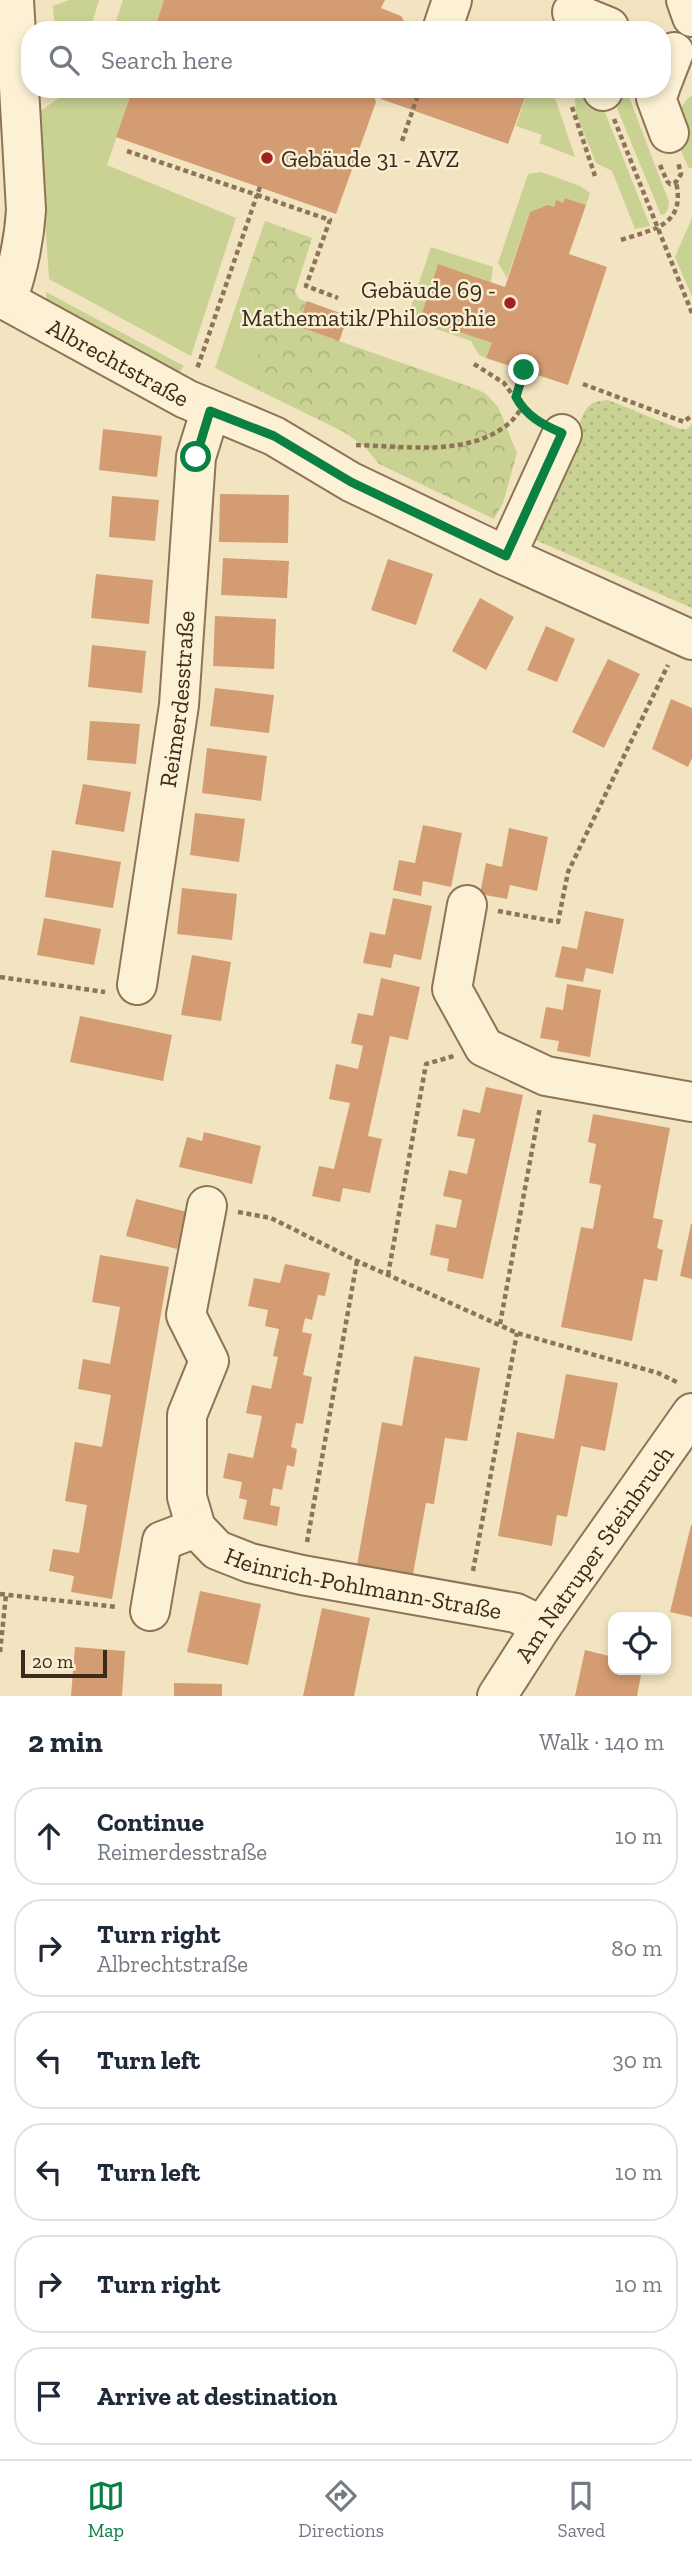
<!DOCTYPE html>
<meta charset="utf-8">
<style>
:root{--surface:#fff;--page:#f2f2f3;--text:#1f2937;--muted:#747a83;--line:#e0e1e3;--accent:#0b8043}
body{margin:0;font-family:"Zilla Slab",serif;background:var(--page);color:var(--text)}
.controls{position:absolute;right:21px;bottom:21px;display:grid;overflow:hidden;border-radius:14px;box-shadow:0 4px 10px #0003}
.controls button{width:63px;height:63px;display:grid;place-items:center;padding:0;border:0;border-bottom:2px solid var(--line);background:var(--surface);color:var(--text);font:35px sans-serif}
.scale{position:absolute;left:21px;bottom:18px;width:86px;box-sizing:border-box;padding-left:7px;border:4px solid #3b2b1c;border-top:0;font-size:19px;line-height:24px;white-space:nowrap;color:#3b2b1c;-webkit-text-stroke:5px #f9eed1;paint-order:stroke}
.stop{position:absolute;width:21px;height:21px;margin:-16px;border:5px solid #0b8043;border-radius:50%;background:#fff}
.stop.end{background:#0b8043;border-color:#fff;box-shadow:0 2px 7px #0008}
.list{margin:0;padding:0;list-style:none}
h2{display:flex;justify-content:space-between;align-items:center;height:91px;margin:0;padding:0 28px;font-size:30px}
h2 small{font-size:23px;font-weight:400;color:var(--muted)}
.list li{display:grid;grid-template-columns:46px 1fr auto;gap:21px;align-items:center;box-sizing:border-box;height:98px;margin:0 14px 14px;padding:0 14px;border:2px solid var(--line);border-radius:28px}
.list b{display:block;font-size:26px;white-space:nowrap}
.list p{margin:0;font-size:23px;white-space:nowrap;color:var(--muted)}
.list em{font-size:23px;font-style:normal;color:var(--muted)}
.icon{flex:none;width:38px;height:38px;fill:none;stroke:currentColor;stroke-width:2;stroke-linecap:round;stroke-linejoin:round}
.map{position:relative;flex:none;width:692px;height:1696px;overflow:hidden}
.search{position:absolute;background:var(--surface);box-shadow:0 4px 10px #0003;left:21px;right:21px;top:21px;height:77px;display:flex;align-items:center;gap:18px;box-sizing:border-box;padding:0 24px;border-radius:28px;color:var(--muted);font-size:26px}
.sheet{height:763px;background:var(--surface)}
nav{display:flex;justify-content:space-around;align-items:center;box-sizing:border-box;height:98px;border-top:2px solid var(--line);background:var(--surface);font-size:19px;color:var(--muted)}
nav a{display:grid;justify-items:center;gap:4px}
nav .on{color:var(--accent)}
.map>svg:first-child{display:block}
.grass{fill:#c9d193}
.forest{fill:url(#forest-crowns)}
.park{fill:url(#park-dots)}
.building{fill:#d49c72}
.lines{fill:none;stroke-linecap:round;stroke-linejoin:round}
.minor-casing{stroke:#8d7456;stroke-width:42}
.path{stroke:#8d7456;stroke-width:4.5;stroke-dasharray:5 3.5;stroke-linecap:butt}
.minor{stroke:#fcf1d4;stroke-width:38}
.route{stroke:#0b8043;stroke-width:9}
.poi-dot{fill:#a22120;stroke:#f9eed1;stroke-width:2.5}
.labels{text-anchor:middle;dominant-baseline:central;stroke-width:5;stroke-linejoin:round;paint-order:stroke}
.poi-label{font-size:24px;fill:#3b2b1c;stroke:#f9eed1;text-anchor:start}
.street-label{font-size:24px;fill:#3b2b1c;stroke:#f9eed1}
</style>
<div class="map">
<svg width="692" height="1696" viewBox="0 0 692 1696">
<defs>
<pattern id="forest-crowns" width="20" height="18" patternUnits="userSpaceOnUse" patternTransform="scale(1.75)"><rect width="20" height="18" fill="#c9d193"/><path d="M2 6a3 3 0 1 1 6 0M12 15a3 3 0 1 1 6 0" fill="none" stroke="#aeb47e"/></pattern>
<pattern id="park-dots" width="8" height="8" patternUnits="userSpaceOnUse" patternTransform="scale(1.75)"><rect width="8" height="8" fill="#c9d193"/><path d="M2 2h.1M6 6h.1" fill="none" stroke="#aeb47e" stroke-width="1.8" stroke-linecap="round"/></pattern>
</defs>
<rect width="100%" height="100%" fill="#f2e4c0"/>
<path class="grass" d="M69,0h30l-9,30h-35l-2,-24z
M123,0h41l-10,30h-41z
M71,89h62l-26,76 129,53 -45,138 -142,-77 -11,-166z
M528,89h24l23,68 -36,-14 3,-8 -26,-9z
M574,89h8l17,8 51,129 -15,3 -23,-58 -16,-8 -20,-49z
M609,89h17l43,113c-1,6 -1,12 -8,13z
M692,95v74l-4,-2c-11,-27 -23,-49 4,-72z
M541,172l39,14 10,7 -4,12 -21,-7 -2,5 -7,-2 -2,6 -24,5 -23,66 -9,-15 30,-89z
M692,218v79l-17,-40z
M431,247l62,20 -2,15 -53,-18 -18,55 72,24 -6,15 -7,-3 -8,-14 -64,-22z
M246,276l12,47v67l-43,-22z
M46,292l138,74 -7,9 -130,-72z"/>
<path class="forest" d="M265,221l47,17 -17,54 4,7 49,17 -9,25 129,45 17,7 13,14 19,46 -14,50 -9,16 -115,-55 -14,-17 -21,-15 -86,-42v-67l-12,-47z"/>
<path class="park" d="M608,400l72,29h7l5,-5v184l-161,-70 53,-125c6,-11 12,-12 24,-13z"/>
<path class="building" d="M164,0h221l-4,8 20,8 5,8 16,5 -268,1z
M133,89h238l5,13 -40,112 -220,-77z
M376,89h152l-20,55 -127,-45z
M565,198l21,7 -17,49 38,13 -39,118 -82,-27 6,-15 -72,-24 18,-55 67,23 25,-75 18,-7 6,2 2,-7 7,3z
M307,301l41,15 -9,25 -41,-15z
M103,429l59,7 -5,41 -58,-7z
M220,494l69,1 -1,48 -69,-1z
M112,496l47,4 -4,41 -46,-4z
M223,558l66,3 -2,37 -66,-3z
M388,559l45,15 -17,51 -45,-15z
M96,574l57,6 -4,44 -58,-6z
M480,598l34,19 -28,53 -34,-19z
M215,616l61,3 -2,50 -61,-3z
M546,626l29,13 -18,43 -30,-12z
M92,645l54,6 -4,42 -54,-6z
M608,659l32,15 -36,74 -32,-16z
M215,688l59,7 -5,38 -59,-7z
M671,699l21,9v50l-4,9 -36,-18z
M90,721l50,3 -4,40 -49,-4z
M207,748l60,8 -6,45 -59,-8z
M83,784l48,8 -7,40 -49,-8z
M195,813l50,6 -6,43 -49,-7z
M423,825l39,8 -11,54 -28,-6 -2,15 -28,-6 6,-30 16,3z
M509,828l39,9 -11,54 -27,-6 -3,14 -27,-5 6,-31 16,4z
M52,850l69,12 -8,46 -68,-11z
M182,888l55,6 -5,46 -55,-6z
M393,898l39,8 -11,54 -27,-6 -3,14 -28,-5 7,-31 15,3z
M585,911l39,8 -11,55 -27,-6 -3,14 -28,-5 7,-31 15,3z
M44,918l57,11 -7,36 -57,-10z
M192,955l39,7 -10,59 -40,-6z
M381,978l39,9 -12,53 -18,-4 -22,100 14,3 -12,54 -27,-5 -3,14 -28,-6 7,-30 15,3 16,-66 -21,-4 7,-35 22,5 5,-23 -12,-3 7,-30 15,3z
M567,984l34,6 -11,67 -33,-6 2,-10 -19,-3 6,-31 17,3z
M80,1016l92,19 -9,46 -93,-19z
M486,1087l37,8 -40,184 -36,-8 2,-12 -19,-4 6,-31 20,4 6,-28 -19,-4 6,-26 18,4 8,-35 -18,-3 6,-27 17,4z
M593,1114l77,14 -17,90 10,2 -6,28 6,2 -6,31 -13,-2 -12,62 -71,-14 20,-100 12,2 8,-44 -12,-2 7,-39 -8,-2z
M204,1132l57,14 -9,38 -73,-17 8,-30 15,4z
M136,1199l51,13 -10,37 -51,-13z
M691,1224h1v55l-12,-3z
M100,1255l69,12 -57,332 -41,-7 3,-16 -25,-5 4,-22 26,4 8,-48 -22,-4 10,-59 27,5 9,-52 -33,-6 5,-30 27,5 10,-57 -28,-5z
M285,1264l45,9 -5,23 -7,-1 -6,25 -7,-2 -3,14 10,2 -9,41 9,2 -9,47 -7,-1 -5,24 6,2 -3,18 -7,-2 -5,25 -9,-2 -3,17 10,2 -3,19 -34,-7 4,-19 -8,-2 3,-16 -19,-4 5,-25 25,5 9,-42 -16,-3 6,-28 19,4 7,-32 -5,-1 6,-27 -14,-3 3,-16 -20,-4 6,-28 26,5z
M414,1356l66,12 -13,73 -22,-3 -11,66 -8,-1 -13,71 -56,-9 25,-143 20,4z
M566,1374l52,9 -13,68 -24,-5 -14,71 -10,-2 -5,31 -54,-10 19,-104 37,7z
M691,1525h1v92l-22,-5z
M200,1591l61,13 -13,61 -61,-13z
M322,1608l48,10 -16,78h-51z
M75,1647l50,4 -3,45h-51z
M585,1650l28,7v13h29l-5,26h-62z
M174,1683l48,1v12h-48z"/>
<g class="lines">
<g class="minor-casing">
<g id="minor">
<path d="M686,0l6,17"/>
<path d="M572,12l37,15"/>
<path d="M442,30l10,-30"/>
<path d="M662,83l12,-31"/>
<path d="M602,89l1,2"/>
<path d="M660,89l-4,9 13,35"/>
<path id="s1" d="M0,297l186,102 88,37 77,46 155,74 186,84"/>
<path d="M7,301c11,-31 17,-59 19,-91l-12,-210"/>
<path d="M506,556l56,-122"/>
<path d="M467,905l-15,84 32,58 62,29 146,26"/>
<path id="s2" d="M137,985l42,-280 17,-248 14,-45"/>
<path id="s3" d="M207,1206l-21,109 23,46 -22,54v82l9,31 21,22 33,13 52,12 214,38 26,13"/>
<path d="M150,1611l12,-70 34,-13"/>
<path id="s4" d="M497,1696l45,-70 150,-213"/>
</g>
</g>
<path class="path" d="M572,107l23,69
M614,119l78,194
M402,141l18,-52
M127,151l130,44 -60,174
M660,165l7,16 3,3 6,-2 5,-8 -3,-12
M260,187l-3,8 73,25 -24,66 32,12
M621,240c32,-11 65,-14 55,-58
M474,364l30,19 18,25 12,10
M583,384l101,38 8,-7
M516,396l8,-26
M356,445c48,1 110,12 151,-20 6,-4 10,-11 15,-17
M498,911l60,11 10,-50 100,-207
M0,977l105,15
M238,1212l33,6 86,43 160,72 141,40 21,10
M388,1275l38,-211 28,-8
M500,1324l40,-217
M307,1542l50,-281
M473,1571l44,-238
M0,1594l117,13
M0,1652l6,-57"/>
<use href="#minor" class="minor"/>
</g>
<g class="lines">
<path class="route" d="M196,457l14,-46 64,25 77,46 155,74 56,-123c-19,-8 -36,-17 -46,-36l8,-27"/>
</g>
<g class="poi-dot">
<circle cx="267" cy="158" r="7"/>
<circle cx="510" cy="303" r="7"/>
</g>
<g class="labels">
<g class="poi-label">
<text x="281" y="158">Gebäude 31 - AVZ</text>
<text x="496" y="289" text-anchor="end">Gebäude 69 -<tspan x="496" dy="28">Mathematik/Philosophie</tspan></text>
</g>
<g class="street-label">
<text stroke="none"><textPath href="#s1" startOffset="135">Albrechtstraße</textPath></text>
<text stroke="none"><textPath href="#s2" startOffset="289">Reimerdesstraße</textPath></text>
<text stroke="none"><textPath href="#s4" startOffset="172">Am Natruper Steinbruch</textPath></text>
<text stroke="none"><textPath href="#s3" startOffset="516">Heinrich-Pohlmann-Straße</textPath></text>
</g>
</g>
</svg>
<div class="controls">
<button><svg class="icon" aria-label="locate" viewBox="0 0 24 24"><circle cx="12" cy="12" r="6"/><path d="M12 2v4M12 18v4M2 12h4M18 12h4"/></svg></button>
</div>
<div class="scale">20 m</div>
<div class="stop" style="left:196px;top:457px"></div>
<div class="stop end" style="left:524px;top:370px"></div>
<div class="search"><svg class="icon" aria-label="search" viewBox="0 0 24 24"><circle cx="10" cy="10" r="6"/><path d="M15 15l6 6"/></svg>Search here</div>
</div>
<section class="sheet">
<h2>2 min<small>Walk · 140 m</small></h2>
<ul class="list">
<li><svg class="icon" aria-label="ahead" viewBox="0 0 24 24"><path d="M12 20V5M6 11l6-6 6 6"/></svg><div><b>Continue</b><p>Reimerdesstraße</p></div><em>10 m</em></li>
<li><svg class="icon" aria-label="right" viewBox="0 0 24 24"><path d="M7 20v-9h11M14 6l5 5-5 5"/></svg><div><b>Turn right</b><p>Albrechtstraße</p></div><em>80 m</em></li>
<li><svg class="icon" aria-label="left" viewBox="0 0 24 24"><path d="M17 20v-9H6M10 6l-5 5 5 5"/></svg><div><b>Turn left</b></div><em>30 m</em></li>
<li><svg class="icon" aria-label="left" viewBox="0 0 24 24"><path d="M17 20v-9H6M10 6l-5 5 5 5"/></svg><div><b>Turn left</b></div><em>10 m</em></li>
<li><svg class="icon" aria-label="right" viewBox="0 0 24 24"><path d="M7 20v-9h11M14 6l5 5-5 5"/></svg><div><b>Turn right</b></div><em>10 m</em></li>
<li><svg class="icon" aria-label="arrive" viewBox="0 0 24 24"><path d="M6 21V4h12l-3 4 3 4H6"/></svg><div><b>Arrive at destination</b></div></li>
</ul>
</section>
<nav>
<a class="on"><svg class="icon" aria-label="map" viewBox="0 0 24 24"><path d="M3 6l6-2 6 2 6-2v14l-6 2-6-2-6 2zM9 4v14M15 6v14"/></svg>Map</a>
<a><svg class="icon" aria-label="directions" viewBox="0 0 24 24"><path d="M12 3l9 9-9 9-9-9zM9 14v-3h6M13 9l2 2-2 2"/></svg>Directions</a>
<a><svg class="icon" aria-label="saved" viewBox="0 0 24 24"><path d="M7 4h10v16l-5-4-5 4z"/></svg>Saved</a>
</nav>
